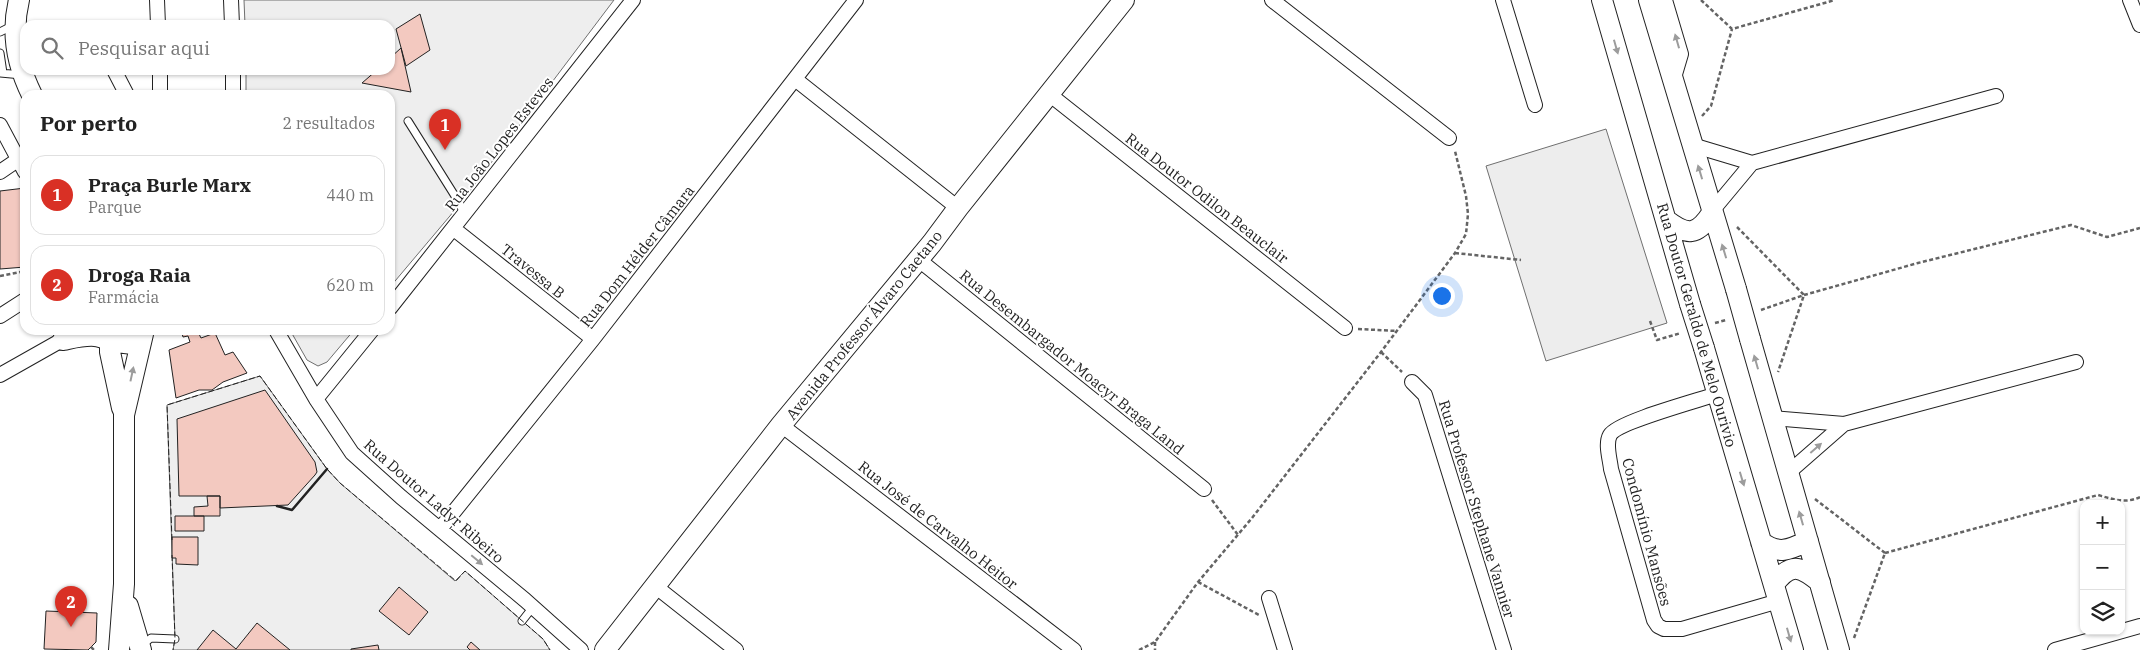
<!DOCTYPE html>
<html lang="pt">
<meta charset="utf-8">
<style>
:root{--surface:#fff;--page:#f6f6f6;--text:#222;--muted:#767676;--line:#e0e0e0;--accent:#d93025}
body{margin:0;font-family:"IBM Plex Serif",serif;background:var(--page);color:var(--text)}
.controls{position:absolute;right:15px;bottom:15px;display:grid;overflow:hidden;border-radius:10px;box-shadow:0 1px 4px #0004}
.controls button{width:45px;height:45px;display:grid;place-items:center;padding:0;border:0;border-bottom:1px solid var(--line);background:var(--surface);color:var(--text);font:25px sans-serif}
.you{position:absolute;left:1441px;top:295px;width:18px;height:18px;margin:-12px;border:4px solid #fff;border-radius:50%;background:#1a73e8;box-shadow:0 0 0 8px #1a73e833}
.badge{display:grid;place-items:center;width:32px;height:32px;border-radius:50%;background:var(--accent);color:#fff;font-size:16px;font-weight:700}
.pin{position:absolute;translate:-50% -41px;filter:drop-shadow(0 1px 2px #0008)}
.pin::after{content:'';position:absolute;top:26px;width:18px;height:15px;background:inherit;clip-path:polygon(0 0,100% 0,50% 100%)}
.list{margin:0;padding:0;list-style:none}
h2{display:flex;justify-content:space-between;align-items:center;height:65px;margin:0;padding:0 20px;font-size:21px}
h2 small{font-size:16px;font-weight:400;color:var(--muted)}
.list li{display:grid;grid-template-columns:32px 1fr auto;gap:15px;align-items:center;box-sizing:border-box;height:80px;margin:0 10px 10px;padding:0 10px;border:1px solid var(--line);border-radius:15px}
.list b{display:block;font-size:19px;white-space:nowrap}
.list p{margin:0;font-size:16px;white-space:nowrap;color:var(--muted)}
.list em{font-size:16px;font-style:normal;color:var(--muted)}
.icon{flex:none;width:28px;height:28px;fill:none;stroke:currentColor;stroke-width:2;stroke-linecap:round;stroke-linejoin:round}
.map{position:relative;flex:none;width:2140px;height:650px;overflow:hidden}
.search{position:absolute;background:var(--surface);box-shadow:0 1px 4px #0004;left:20px;top:20px;width:375px;height:55px;display:flex;align-items:center;gap:12px;box-sizing:border-box;padding:0 18px;border-radius:15px;color:var(--muted);font-size:19px}
.panel{position:absolute;background:var(--surface);box-shadow:0 1px 4px #0004;left:20px;top:90px;width:375px;height:245px;border-radius:15px}
.map>svg:first-child{display:block}
.green{fill:#eee;stroke:#6f6f6f}
.parking{fill:#ededed;stroke:#6f6f6f}
.building{fill:#f3c9c0;stroke:#222}
.lines{fill:none;stroke-linecap:round;stroke-linejoin:round}
.lane-casing{stroke:#222;stroke-width:9}
.street-casing{stroke:#222;stroke-width:16}
.secondary-casing{stroke:#222;stroke-width:22}
.path{stroke:#646464;stroke-width:2.5;stroke-dasharray:4 2.5;stroke-linecap:butt}
.lane{stroke:#fff;stroke-width:7}
.street{stroke:#fff;stroke-width:14}
.secondary{stroke:#fff;stroke-width:20}
.secondary-bridge-casing{stroke:#222;stroke-width:22;stroke-linecap:butt}
.secondary-bridge{stroke:#fff;stroke-width:20}
.fence{stroke:#222;stroke-width:1;stroke-dasharray:6 2.5;stroke-linecap:butt}
.wall{stroke:#222;stroke-width:2.5}
.oneway{fill:#9c9c9c}
.labels{text-anchor:middle;dominant-baseline:central;stroke-width:4;stroke-linejoin:round;paint-order:stroke}
.street-label{font-size:15px;fill:#222;stroke:#fff}
</style>
<div class="map">
<svg width="2140" height="650" viewBox="0 0 2140 650">
<rect width="100%" height="100%" fill="#fff"/>
<path class="green" d="M244,0h370l-154,204 -70,83v-192h-144v-25h144v-45h-145z
M290,330h64l-27,32 -9,4 -11,-6z
M260,376l67,93 13,14 115,98 10,-10 78,68 7,11h-377l2,-11 -8,-234z"/>
<path class="parking" d="M1606,129l61,194 -121,38 -60,-195z"/>
<path class="building" d="M420,14l10,36 -24,16 -10,-37z
M401,48l10,44 -49,-9 15,-13h13v-12z
M25,188v79l-25,2v-78z
M181,330h21l-4,2 3,6 14,-5 10,22 8,-3 14,21 -24,9 -11,8h-13l-23,8 -7,-48 21,-8 -2,-6 -5,1z
M265,390l50,72 2,10 -2,3 -27,30 -68,3v-12h-41l-2,-77z
M207,496h13v20h-26v-9l14,-1z
M175,516h29v15h-29z
M172,537h26v28l-22,-1v-6h-4z
M399,587l29,25 -19,23 -30,-24z
M46,611l51,2 -1,29 -8,8 -44,-1z
M257,623l33,27h-93l16,-20 23,19z
M471,642l9,8h-10l-3,-3z
M378,645l1,5h-28v-1z"/>
<g class="lines">
<g class="lane-casing">
<path id="lane" d="M0,32l14,-7
M0,53l3,20
M0,73l22,2
M408,121l52,83 4,11
M522,621l11,-14
M142,645l9,-7 24,1"/>
</g>
<g class="street-casing">
<path id="street" d="M157,0l1,25
M231,0l1,25
M1272,0l177,138
M1503,0l32,105
M1665,0l16,54 -8,27
M2130,0l10,25
M114,70l13,25
M160,70v25
M233,70v25
M795,79l163,129
M1049,94l296,234
M0,125l25,47
M1692,145l60,18 244,-67
M0,172l19,-13
M1712,211l40,-48
M454,229l139,110
M919,260l285,229
M390,308l243,-308
M0,316l25,-16
M276,330l40,69 36,54 49,44 124,103 56,50
M0,375l69,-39
M1412,382l13,13 79,255
M1717,394c-17,6 -100,28 -107,41 -5,9 0,24 1,34l43,151 4,6 6,3h18l97,-28
M316,399l56,-69
M1773,418l71,6 232,-62
M781,425l293,225
M1788,473l56,-49
M440,529l153,-190 263,-339
M655,586l81,64
M1269,598l16,52
M2055,650l85,-24"/>
</g>
<g class="secondary-casing">
<path id="secondary" d="M19,0c-8,33 -2,65 13,95
M1602,0l88,304
M1649,0l87,289
M1666,220c21,16 31,16 46,-7
M110,339v13l12,56
M1750,339l89,311
M63,340c10,-2 21,-5 32,-4 17,2 40,19 49,-6
M1704,348l89,302
M1761,542c17,13 28,8 47,-1
M1774,584c17,-22 26,-18 46,-2
M128,606l13,44
M119,650l5,-66v-169l19,-81
M605,650l176,-225 151,-182 26,-35 166,-208"/>
</g>
<path class="path" d="M1701,0l31,29 103,-29
M21,110l4,7
M1702,116l9,-10 21,-77
M1737,227l67,68 -26,77
M1455,253l66,7
M0,276l25,-5
M1761,310l43,-15 114,-32 153,-38 36,12 33,-9
M1650,321l7,19 24,-7
M1715,323l11,-3
M1358,329l39,2
M1381,352l21,20
M1815,499l70,54
M1212,500l26,35
M1885,553l213,-58c14,4 28,9 42,2
M1198,582l61,33
M1854,638l31,-85
M1155,642v8
M91,647l3,3
M1139,650l16,-8 43,-60 54,-64 129,-166 74,-99 11,-19 2,-20 -2,-18 -11,-45"/>
<use href="#lane" class="lane"/>
<use href="#street" class="street"/>
<use href="#secondary" class="secondary"/>
<g class="secondary-bridge-casing">
<path id="secondary-bridge" d="M1736,289l14,50
M1690,304l14,44"/>
</g>
<use href="#secondary-bridge" class="secondary-bridge"/>
<path class="fence" d="M172,540l-5,-135 93,-29 67,93 13,14 116,98 9,-10 78,68 7,11
M172,555l3,84 -2,11"/>
<path class="wall" d="M277,506l15,4 35,-41"/>
</g>
<defs><path id="oneway-solid" d="M-6-.8H1V-3.2L6.5 0L1 3.2V.8H-6Z" transform="scale(1.25)"/></defs>
<g class="oneway">
<use href="#oneway-solid" transform="translate(1677 41) rotate(-106)"/>
<use href="#oneway-solid" transform="translate(1616 47) rotate(74)"/>
<use href="#oneway-solid" transform="translate(1700 172) rotate(-107)"/>
<use href="#oneway-solid" transform="translate(1724 251) rotate(-107)"/>
<use href="#oneway-solid" transform="translate(1756 362) rotate(-106)"/>
<use href="#oneway-solid" transform="translate(132 374) rotate(-78)"/>
<use href="#oneway-solid" transform="translate(1816 448) rotate(-41)"/>
<use href="#oneway-solid" transform="translate(1742 479) rotate(73)"/>
<use href="#oneway-solid" transform="translate(1801 518) rotate(-106)"/>
<use href="#oneway-solid" transform="translate(477 560) rotate(40)"/>
<use href="#oneway-solid" transform="translate(1789 635) rotate(74)"/>
</g>
<g class="labels">
<g class="street-label">
<text transform="translate(499 144) rotate(-52)">Rua João Lopes Esteves</text>
<text transform="translate(1207 198) rotate(38)">Rua Doutor Odilon Beauclair</text>
<text transform="translate(637 256) rotate(-52)">Rua Dom Hélder Câmara</text>
<text transform="translate(533 271) rotate(39)">Travessa B</text>
<text transform="translate(864 325) rotate(-51)">Avenida Professor Álvaro Caetano</text>
<text transform="translate(1697 325) rotate(74)">Rua Doutor Geraldo de Melo Ourivio</text>
<text transform="translate(1072 362) rotate(39)">Rua Desembargador Moacyr Braga Land</text>
<text transform="translate(434 501) rotate(41)">Rua Doutor Ladyr Ribeiro</text>
<text transform="translate(1477 509) rotate(73)">Rua Professor Stephane Vannier</text>
<text transform="translate(938 525) rotate(38)">Rua José de Carvalho Heitor</text>
<text transform="translate(1647 532) rotate(75)">Condomínio Mansões</text>
</g>
</g>
</svg>
<div class="controls">
<button>+</button>
<button>−</button>
<button><svg class="icon" aria-label="layers" viewBox="0 0 24 24"><path d="M12 4l9 5-9 5-9-5zM3 14l9 5 9-5"/></svg></button>
</div>
<div class="you"></div>
<div class="pin badge" style="left:445px;top:150px">1</div>
<div class="pin badge" style="left:71px;top:627px">2</div>
<div class="search"><svg class="icon" aria-label="search" viewBox="0 0 24 24"><circle cx="10" cy="10" r="6"/><path d="M15 15l6 6"/></svg>Pesquisar aqui</div>
<section class="panel">
<h2>Por perto<small>2 resultados</small></h2>
<ul class="list">
<li><span class="badge">1</span><div><b>Praça Burle Marx</b><p>Parque</p></div><em>440 m</em></li>
<li><span class="badge">2</span><div><b>Droga Raia</b><p>Farmácia</p></div><em>620 m</em></li>
</ul>
</section>
</div>
